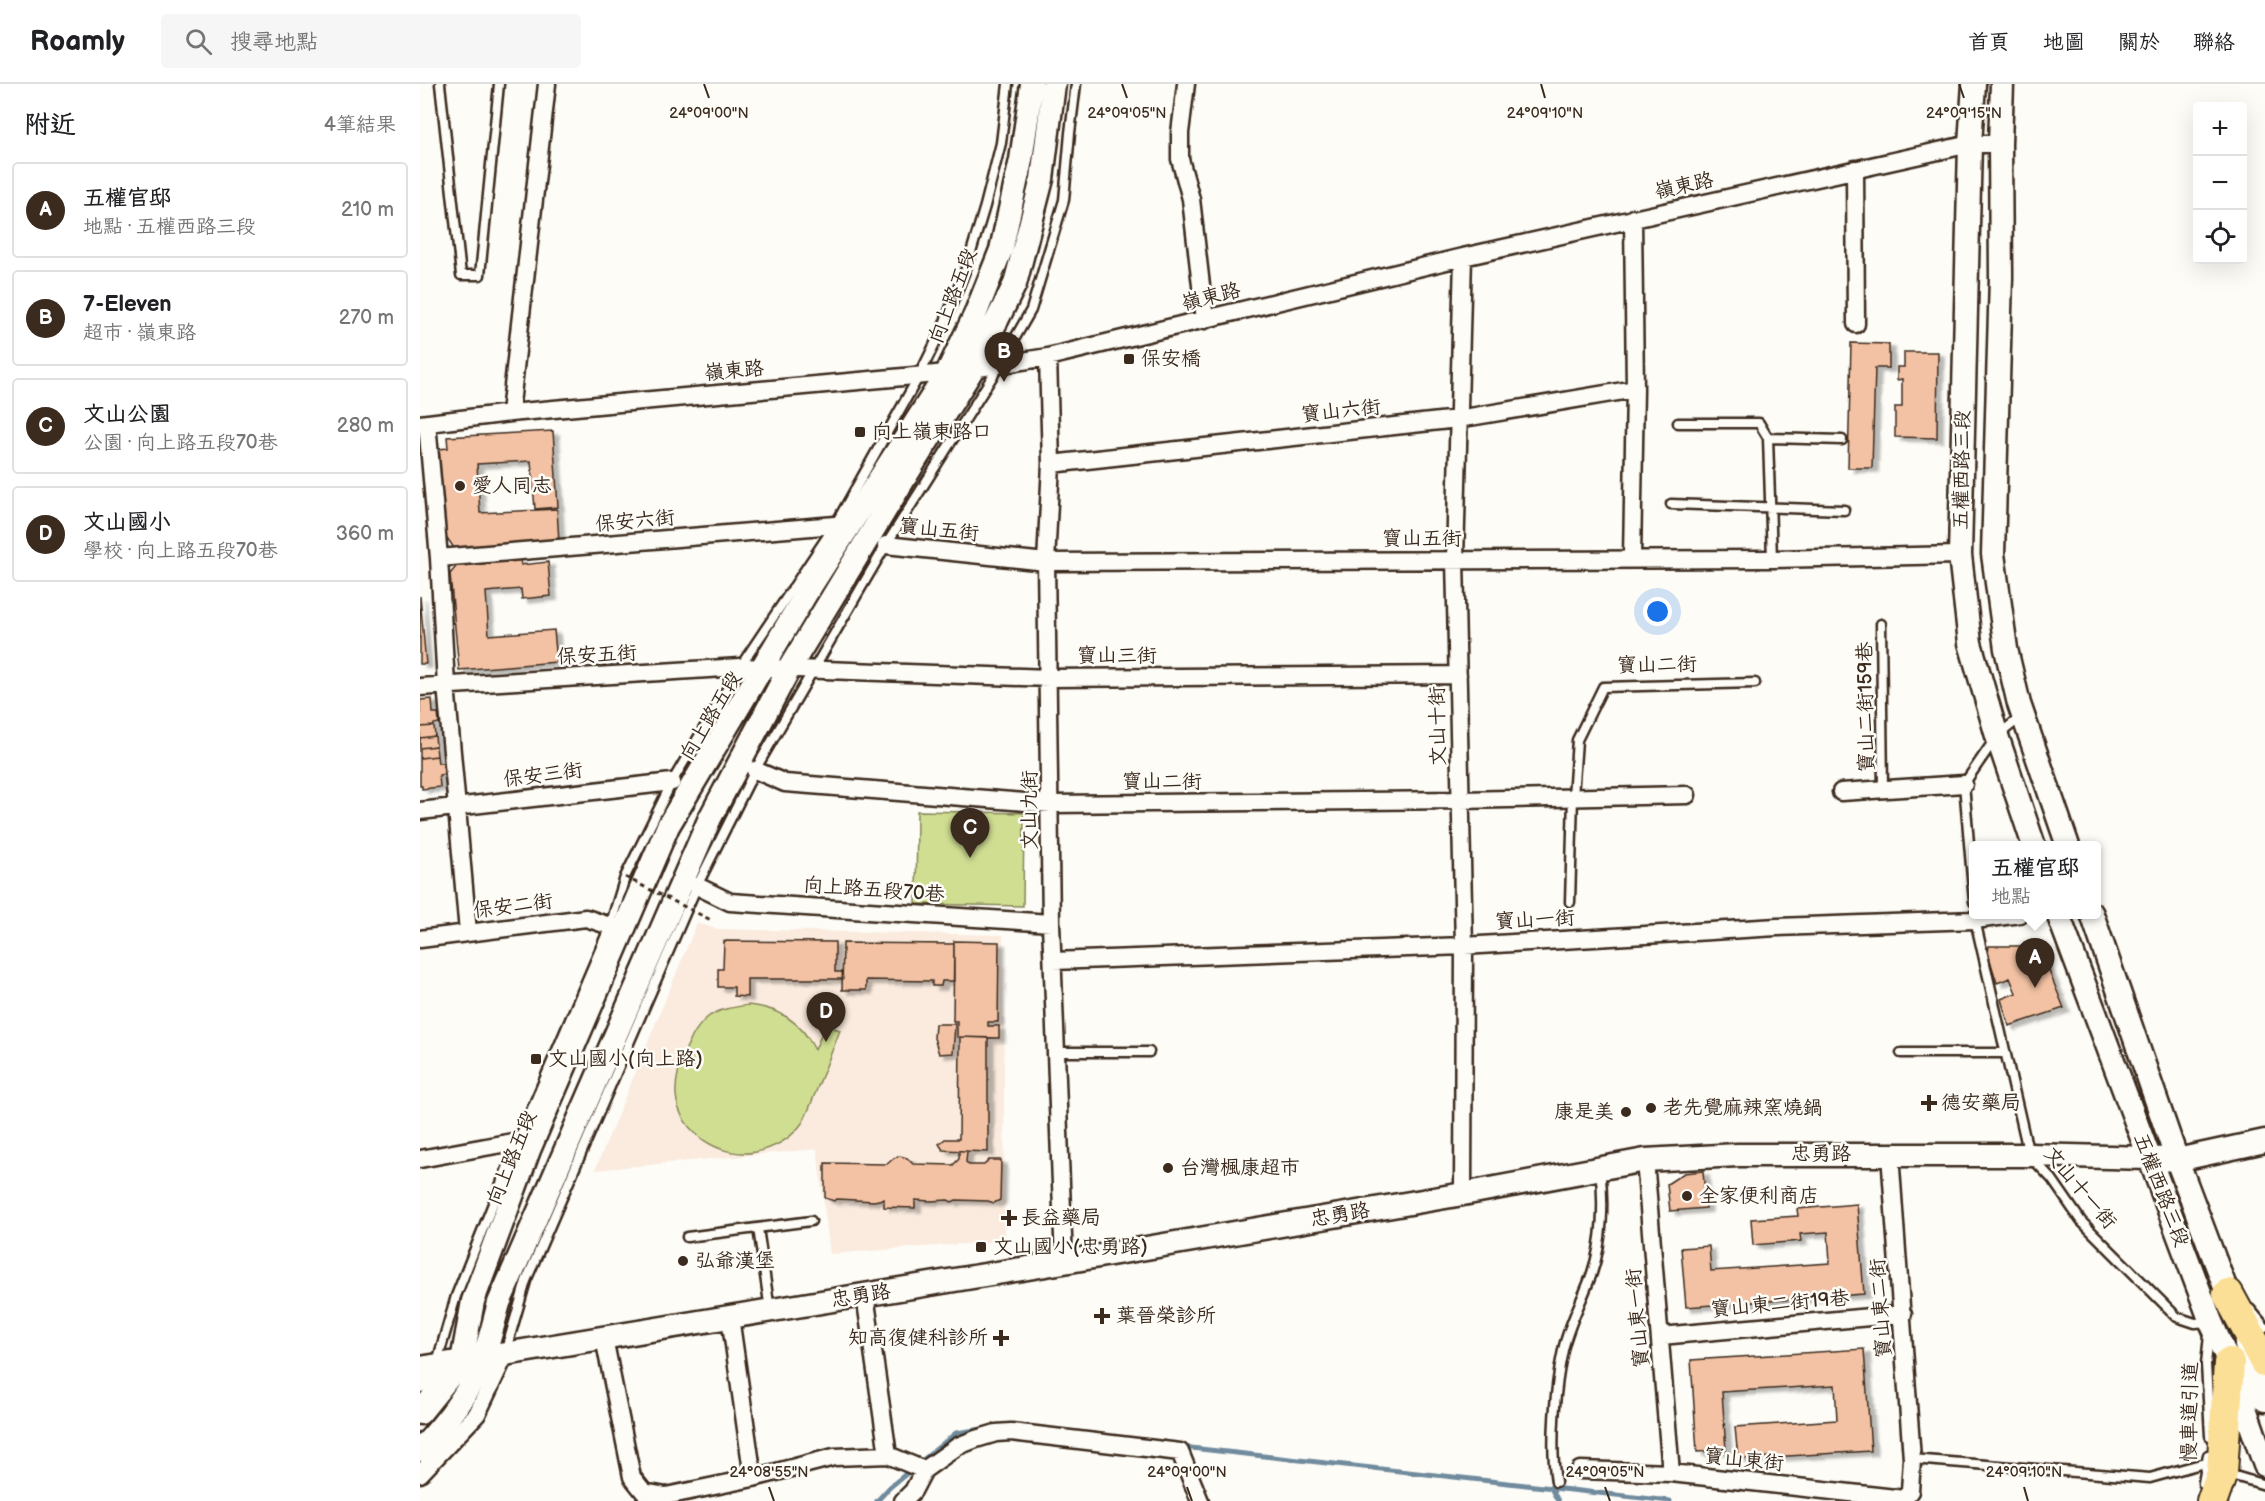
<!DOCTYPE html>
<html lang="zh-TW">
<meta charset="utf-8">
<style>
:root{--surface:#fff;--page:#f6f6f6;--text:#202124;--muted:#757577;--line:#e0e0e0;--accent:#3b2a1e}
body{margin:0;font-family:"Balsamiq Sans","LXGW WenKai TC",sans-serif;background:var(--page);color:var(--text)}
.controls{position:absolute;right:18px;top:18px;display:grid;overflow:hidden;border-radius:6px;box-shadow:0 6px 24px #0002}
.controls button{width:54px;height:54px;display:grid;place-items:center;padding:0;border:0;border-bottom:2px solid var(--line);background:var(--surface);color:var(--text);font:30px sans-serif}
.you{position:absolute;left:1238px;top:528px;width:21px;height:21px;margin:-15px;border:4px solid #fff;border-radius:50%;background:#1a73e8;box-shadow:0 0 0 9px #1a73e833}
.badge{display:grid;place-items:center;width:39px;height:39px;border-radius:50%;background:var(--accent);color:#fff;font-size:20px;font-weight:700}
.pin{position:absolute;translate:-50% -50px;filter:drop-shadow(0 2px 3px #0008)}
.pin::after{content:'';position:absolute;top:32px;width:21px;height:18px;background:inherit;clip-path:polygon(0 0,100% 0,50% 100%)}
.popup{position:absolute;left:1549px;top:757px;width:132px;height:78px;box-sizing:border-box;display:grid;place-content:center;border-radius:6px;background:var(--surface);filter:drop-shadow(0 2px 4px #0005);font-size:20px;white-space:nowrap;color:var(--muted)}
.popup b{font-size:22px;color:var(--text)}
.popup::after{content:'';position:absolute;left:50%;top:100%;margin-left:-12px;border:12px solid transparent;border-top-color:var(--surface)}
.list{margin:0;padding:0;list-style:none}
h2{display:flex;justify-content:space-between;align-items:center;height:78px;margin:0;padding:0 24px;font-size:26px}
h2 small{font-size:20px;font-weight:400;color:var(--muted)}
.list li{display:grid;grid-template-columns:39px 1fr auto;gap:18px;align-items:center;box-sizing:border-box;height:96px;margin:0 12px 12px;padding:0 12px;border:2px solid var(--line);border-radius:6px}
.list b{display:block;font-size:22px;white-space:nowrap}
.list p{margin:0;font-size:20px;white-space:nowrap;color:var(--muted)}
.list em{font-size:20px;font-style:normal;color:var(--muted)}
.icon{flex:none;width:33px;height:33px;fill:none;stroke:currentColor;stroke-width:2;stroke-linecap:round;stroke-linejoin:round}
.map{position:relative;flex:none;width:1845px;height:1417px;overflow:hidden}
header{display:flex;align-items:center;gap:36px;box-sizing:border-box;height:84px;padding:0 30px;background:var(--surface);border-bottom:2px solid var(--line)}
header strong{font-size:28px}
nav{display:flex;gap:33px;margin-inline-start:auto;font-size:21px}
.search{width:420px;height:54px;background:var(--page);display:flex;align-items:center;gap:15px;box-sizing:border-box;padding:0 21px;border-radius:6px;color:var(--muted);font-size:22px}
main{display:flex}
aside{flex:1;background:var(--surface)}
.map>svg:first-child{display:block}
.built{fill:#faebde}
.green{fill:#d0de92;stroke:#868458;stroke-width:1.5}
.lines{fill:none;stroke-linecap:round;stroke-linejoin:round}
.stream{stroke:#6f8b9d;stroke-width:5}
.building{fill:#f3c2a4;stroke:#3b2a1e;stroke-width:1.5;filter:url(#shadow)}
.lane-casing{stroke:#3b2a1e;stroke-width:13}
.street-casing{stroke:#3b2a1e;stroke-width:21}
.secondary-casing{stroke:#3b2a1e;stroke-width:27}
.highway-casing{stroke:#3b2a1e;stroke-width:34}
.lane{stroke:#fdfcf7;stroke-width:8}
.street{stroke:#fdfcf7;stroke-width:16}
.secondary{stroke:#fdfcf7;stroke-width:22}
.highway{stroke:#fbdf96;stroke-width:30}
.path-bridge{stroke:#3b2a1e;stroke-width:3;stroke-dasharray:4.5 4.5;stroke-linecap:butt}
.ticks{fill:none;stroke:#3b2a1e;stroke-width:2}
.poi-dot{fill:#3b2a1e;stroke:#fdfcf7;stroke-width:2}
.labels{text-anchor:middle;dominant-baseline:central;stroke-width:5;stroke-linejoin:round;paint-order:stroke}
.street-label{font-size:20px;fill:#3b2a1e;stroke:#fdfcf7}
.poi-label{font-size:20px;fill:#3b2a1e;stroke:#fdfcf7;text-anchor:start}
.ticks-label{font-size:15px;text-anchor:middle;fill:#3b2a1e;stroke:#fdfcf7;stroke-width:5;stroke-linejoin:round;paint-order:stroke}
</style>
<header>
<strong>Roamly</strong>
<div class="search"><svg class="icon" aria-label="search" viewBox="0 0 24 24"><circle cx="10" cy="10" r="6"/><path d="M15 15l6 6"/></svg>搜尋地點</div>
<nav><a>首頁</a><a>地圖</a><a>關於</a><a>聯絡</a></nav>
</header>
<main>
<aside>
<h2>附近<small>4筆結果</small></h2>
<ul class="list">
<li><span class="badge">A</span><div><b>五權官邸</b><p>地點 · 五權西路三段</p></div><em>210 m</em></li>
<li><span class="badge">B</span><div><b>7-Eleven</b><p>超市 · 嶺東路</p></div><em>270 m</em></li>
<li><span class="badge">C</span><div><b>文山公園</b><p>公園 · 向上路五段70巷</p></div><em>280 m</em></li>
<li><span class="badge">D</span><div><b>文山國小</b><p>學校 · 向上路五段70巷</p></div><em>360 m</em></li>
</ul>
</aside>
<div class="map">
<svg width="1845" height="1417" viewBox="0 0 1845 1417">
<defs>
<filter id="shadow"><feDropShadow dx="6" dy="4" stdDeviation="1.5" flood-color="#0004"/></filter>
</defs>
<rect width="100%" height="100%" fill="#fdfcf7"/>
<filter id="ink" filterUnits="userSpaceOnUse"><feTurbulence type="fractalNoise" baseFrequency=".0167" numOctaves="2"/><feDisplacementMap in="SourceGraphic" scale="12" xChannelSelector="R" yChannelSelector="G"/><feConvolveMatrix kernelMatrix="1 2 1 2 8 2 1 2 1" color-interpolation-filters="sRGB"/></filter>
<g filter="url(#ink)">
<path class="built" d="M277,839l20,6 286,6 2,306 -175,13 -13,-105 -222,21z"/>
<path class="green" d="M497,727l107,2 -1,93 -107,-2z
M328,921c31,3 53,16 67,45l10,-25 15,5c-8,22 -17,43 -25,64 -5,11 -8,24 -16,33 -11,14 -26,21 -43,25 -35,7 -77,-19 -80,-57 -1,-15 4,-30 9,-44 5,-12 13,-26 23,-34 11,-8 27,-10 40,-12z"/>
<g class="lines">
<path class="stream" d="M762,1363l488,54
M1131,1404l7,13
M457,1417l13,-14 66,-54 26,-4"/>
</g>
<path class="building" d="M1431,259l38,1v24h-14l-3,100h-24z
M1484,268h34l-1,86 -42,-1v-30h7v-28l-5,1v-13h7z
M133,347l5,76 -23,2 -4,-48 -54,3 3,49 77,-4 2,33 -105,6 -9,-13 -6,-86 9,-1 -1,-11z
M100,475l1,6 27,-3 3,34 -29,3 -1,-10 -35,3 3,43 65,-5 3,32 -98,8 -9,-96 9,-11z
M0,512l6,68h-6z
M12,615l1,14h5l1,10 -5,1v2l-14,1v-27z
M14,642l1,10 -15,2v-11z
M15,652l1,10 -16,2v-10z
M16,662l1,10 -17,2v-10z
M17,672l1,7h5l1,11 -5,1 1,12 -18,2v-3h-2v-28z
M304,857l111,1v30h7l1,7h-96v18l-13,-1v-9h-16v-18h5z
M534,857l45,1 -1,80h-10v4h11v12l-42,-1v-16h-4z
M423,859l111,1v37h-12l-1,5h-9v-5l-66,-1v10h-24z
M1569,862h30l21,3 24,59 -55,18 -8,-27 15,-6 -6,-15 -13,5 -9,-29z
M515,940h20l-2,29 -14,1 -5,-16z
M540,953l28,1v114l-45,-2 -4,-6 6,-5h14z
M539,1067h8l-1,11 3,3h15l5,-5h12l-1,40 -6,3 -6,-2 -32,-1 -4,2 -4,-2 -17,1 -16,-1v8l-31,-1v-8l-10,2 -37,-2 -3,2 -9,-3v-35l62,1 7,-6 6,-2 7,2 6,6 40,1 6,-6z
M1283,1087l3,37 -36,3 -3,-27 17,-11z
M1437,1120l7,90 -178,13 -5,-59 28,-2 2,25 119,-8 -2,-31 -28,2 1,7 -48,4 -2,-26 47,-3 -1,-7z
M1444,1265l7,102 -133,8 -3,-32 102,-7 -2,-35 -113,7 4,58 -29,2 -6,-92z"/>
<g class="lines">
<g class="lane-casing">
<path id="lane" d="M20,0l21,191h19l19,-191
M1258,339h81l9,15 74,2
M1348,354l4,121
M1251,420l173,6
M1461,540l2,165
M1150,818l3,-105 4,-57 26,-53 152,-4
M1554,818l-10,-118 33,-48 24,-19
M1555,836l54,235 23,24 29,42 96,96 18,6 14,-1
M636,968h93
M1481,969h105
M338,1144l12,82
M267,1153l124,-16
M1830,1225l15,18
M1789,1251l-3,29 4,72
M86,1266l20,-69 171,-395 58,-116 131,-225 113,-179 32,-56 33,-110 6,-67 6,-49
M17,1278l19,-66 62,-155 92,-215 15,-49 47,-95 68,-115 95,-142 84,-149 23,-47 25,-63 18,-60 16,-63 7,-59
M1492,1375l238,19 58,-16 4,3
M1808,1390l37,11
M1136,1398c-6,-37 -1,-95 7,-132 6,-27 20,-51 29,-77 11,-32 12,-72 8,-104
M1783,1399l5,-28"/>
</g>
<g class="street-casing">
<path id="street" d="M766,0l-6,49v26l11,40 14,121
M1435,85l1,155
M628,273l3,107 -5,98 5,361 13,339
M90,329l37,-329
M7,339l12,135 7,127 22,247
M0,340l90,-11 437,-40 101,-16 415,-100 507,-113h30
M631,380l407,-45 177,-30
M466,461l160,17 726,-3 188,-4
M19,474l396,-33
M1212,474l3,-169 -2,-171
M0,603l320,-20 309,11 409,-3
M335,686l30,13 266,21 409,-4 227,-5
M1421,708l123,-8
M0,727l252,-29
M277,802l33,16 321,21
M0,855l166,-21 24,8
M633,877l411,-15 313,-19 198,-7 45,-6
M0,1075l98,-18
M1225,1076l26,313
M1043,1110l1,-248 -9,-386 8,-303
M445,1211l23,160 36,15
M310,1233l23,161
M1241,1252l242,-22
M184,1254l28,139 12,15 22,4 87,-18 81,-21 54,-2
M0,1300l16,-19
M1160,1386l91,3 233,26 6,-8 2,-32 -22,-305
M0,1390l57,-60 28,-59
M483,1417l10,-10 11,-21 34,-24 18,-7 20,-6 15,-1 169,20 20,49"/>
</g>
<g class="secondary-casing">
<path id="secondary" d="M1554,0l-4,60 -10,411 10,88 27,93 37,110
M1582,0l-2,60 1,133 -8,277 13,95 13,55 49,142
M1638,830l153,408 18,41 36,102
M1672,830l85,246 56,148
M1826,1261l19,55
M0,1284l644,-106 399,-68 182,-34 93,-5h291l120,3 28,2 88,-19
M0,1329l42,-52 11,-60 56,-151 139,-324 139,-234 140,-219 28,-58 26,-65 20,-90 11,-76
M0,1366c25,-26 50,-58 63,-92 7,-18 11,-37 16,-55l211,-485 80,-151 125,-206 57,-91 43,-86 27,-105 12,-95"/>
</g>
<g class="highway-casing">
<path id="highway" d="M1808,1210l37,68
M1792,1417l10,-28 7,-110"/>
</g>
<use href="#lane" class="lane"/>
<use href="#street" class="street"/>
<use href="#secondary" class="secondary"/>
<use href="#highway" class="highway"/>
<path class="path-bridge" d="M205,793l88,44"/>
</g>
</g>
<path class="ticks" d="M284,0l5,14M702,0l5,14M1121,0l4,14M1539,0l5,14M349,1403l5,14M767,1403l5,14M1185,1403l5,14M1604,1403l4,14"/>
<g class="poi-dot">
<rect x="703" y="269" width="12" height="12" rx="3"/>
<rect x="434" y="342" width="12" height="12" rx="3"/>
<circle cx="40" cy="402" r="6"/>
<rect x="110" y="969" width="12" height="12" rx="3"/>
<path d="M1506 1010h6v6h6v6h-6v6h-6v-6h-6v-6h6z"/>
<circle cx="1231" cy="1024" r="6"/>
<circle cx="1206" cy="1028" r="6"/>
<circle cx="748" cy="1084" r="6"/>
<circle cx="1267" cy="1112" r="6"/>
<path d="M586 1125h6v6h6v6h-6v6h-6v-6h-6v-6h6z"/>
<rect x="555" y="1157" width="12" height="12" rx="3"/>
<circle cx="263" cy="1177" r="6"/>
<path d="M679 1223h6v6h6v6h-6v6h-6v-6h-6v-6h6z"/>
<path d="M578 1245h6v6h6v6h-6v6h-6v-6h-6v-6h6z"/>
</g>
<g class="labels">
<g class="street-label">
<text transform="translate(1264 102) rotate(-12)">嶺東路</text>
<text transform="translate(533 212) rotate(-69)">向上路五段</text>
<text transform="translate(791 213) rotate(-14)">嶺東路</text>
<text transform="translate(314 287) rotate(-5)">嶺東路</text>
<text transform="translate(921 327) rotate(-6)">寶山六街</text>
<text transform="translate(1542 386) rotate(-89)">五權西路三段</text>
<text transform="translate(215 437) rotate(-5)">保安六街</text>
<text transform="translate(519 446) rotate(6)">寶山五街</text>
<text x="1002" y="455">寶山五街</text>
<text transform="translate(177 571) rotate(-3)">保安五街</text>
<text x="697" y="572">寶山三街</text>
<text transform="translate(1237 581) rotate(-1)">寶山二街</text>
<text transform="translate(1446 623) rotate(-91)">寶山二街159巷</text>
<text transform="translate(291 632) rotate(-59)">向上路五段</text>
<text transform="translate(1018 642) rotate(-91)">文山十街</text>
<text transform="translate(123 691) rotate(-7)">保安三街</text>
<text x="742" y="698">寶山二街</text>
<text transform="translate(610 726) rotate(-90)">文山九街</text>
<text transform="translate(454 806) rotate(4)">向上路五段70巷</text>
<text transform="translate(93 822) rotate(-7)">保安二街</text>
<text transform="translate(1115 836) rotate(-3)">寶山一街</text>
<text x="1401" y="1070">忠勇路</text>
<text transform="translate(92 1074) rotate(-68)">向上路五段</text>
<text transform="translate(1660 1104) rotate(50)">文山十一街</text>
<text transform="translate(1741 1106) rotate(69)">五權西路三段</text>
<text transform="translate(920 1131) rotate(-10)">忠勇路</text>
<text transform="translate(441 1212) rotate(-9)">忠勇路</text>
<text transform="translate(1360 1220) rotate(-5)">寶山東二街19巷</text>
<text transform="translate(1461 1224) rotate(-94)">寶山東二街</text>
<text transform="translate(1218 1234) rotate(-95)">寶山東一街</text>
<text transform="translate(1770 1328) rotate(-89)">慢車道引道</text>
<text transform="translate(1324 1376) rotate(6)">寶山東街</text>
</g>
<g class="poi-label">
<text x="721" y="275">保安橋</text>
<text x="452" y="348">向上嶺東路口</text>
<text x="52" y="402">愛人同志</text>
<text x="128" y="975">文山國小(向上路)</text>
<text x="1521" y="1019">德安藥局</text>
<text x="1243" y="1024">老先覺麻辣窯燒鍋</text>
<text x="1194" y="1028" text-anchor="end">康是美</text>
<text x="760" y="1084">台灣楓康超市</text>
<text x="1279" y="1112">全家便利商店</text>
<text x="601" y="1134">長益藥局</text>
<text x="573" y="1163">文山國小(忠勇路)</text>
<text x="275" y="1177">弘爺漢堡</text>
<text x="696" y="1232">葉晉榮診所</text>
<text x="568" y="1254" text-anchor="end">知高復健科診所</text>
</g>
</g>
<g class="ticks-label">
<text x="289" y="34">24°09'00"N</text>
<text x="707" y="34">24°09'05"N</text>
<text x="1125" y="34">24°09'10"N</text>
<text x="1544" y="34">24°09'15"N</text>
<text x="349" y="1393">24°08'55"N</text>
<text x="767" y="1393">24°09'00"N</text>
<text x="1185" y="1393">24°09'05"N</text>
<text x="1604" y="1393">24°09'10"N</text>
</g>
</svg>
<div class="controls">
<button>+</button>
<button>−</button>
<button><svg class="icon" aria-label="locate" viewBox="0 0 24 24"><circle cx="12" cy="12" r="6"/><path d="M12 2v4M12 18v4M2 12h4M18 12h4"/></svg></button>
</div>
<div class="you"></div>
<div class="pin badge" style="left:1615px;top:904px">A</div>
<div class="popup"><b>五權官邸</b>地點</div>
<div class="pin badge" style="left:584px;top:298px">B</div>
<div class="pin badge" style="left:550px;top:774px">C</div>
<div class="pin badge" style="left:406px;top:958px">D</div>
</div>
</main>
